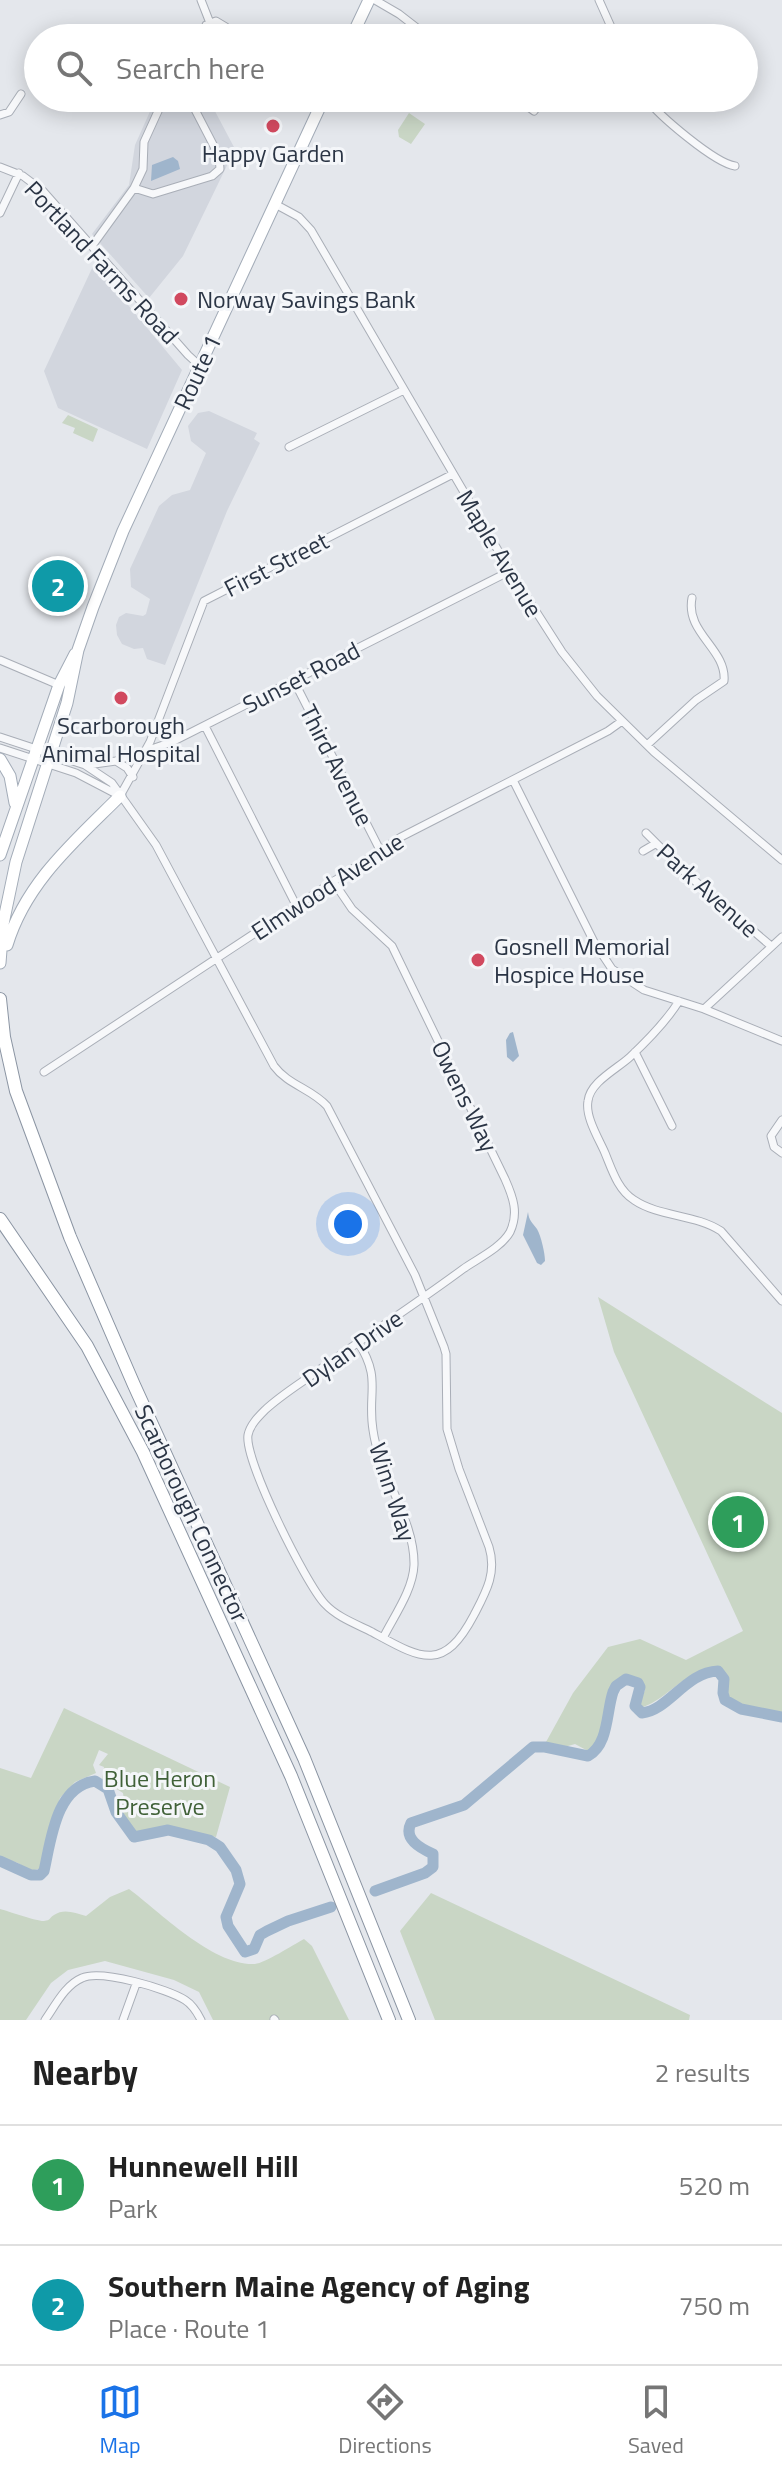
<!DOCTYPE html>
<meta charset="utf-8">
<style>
:root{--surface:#fff;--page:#f6f6f6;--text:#222;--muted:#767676;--line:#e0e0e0;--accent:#1a73e8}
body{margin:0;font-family:"Titillium Web",sans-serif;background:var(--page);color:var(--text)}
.you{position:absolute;left:348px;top:1224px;width:28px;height:28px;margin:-20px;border:6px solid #fff;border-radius:50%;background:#1a73e8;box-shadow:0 0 0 12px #1a73e833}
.badge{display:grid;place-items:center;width:52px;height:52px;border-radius:50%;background:var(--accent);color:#fff;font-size:26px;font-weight:700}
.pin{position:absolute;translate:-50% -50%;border:4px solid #fff;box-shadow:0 2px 8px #0006}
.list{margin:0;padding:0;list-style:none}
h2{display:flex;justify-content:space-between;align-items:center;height:104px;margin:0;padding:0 32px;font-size:34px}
h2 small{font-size:26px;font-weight:400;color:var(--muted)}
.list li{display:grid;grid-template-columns:52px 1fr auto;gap:24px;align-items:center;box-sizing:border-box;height:120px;padding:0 32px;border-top:2px solid var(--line)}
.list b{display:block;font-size:30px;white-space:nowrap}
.list p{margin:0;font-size:26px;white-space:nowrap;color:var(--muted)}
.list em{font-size:26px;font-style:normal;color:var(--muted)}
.icon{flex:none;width:44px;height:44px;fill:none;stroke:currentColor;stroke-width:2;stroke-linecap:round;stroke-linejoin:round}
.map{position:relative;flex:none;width:782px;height:2020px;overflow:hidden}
.search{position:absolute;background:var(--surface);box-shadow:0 4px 20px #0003;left:24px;right:24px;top:24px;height:88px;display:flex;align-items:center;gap:20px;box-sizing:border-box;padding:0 28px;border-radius:44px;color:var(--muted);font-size:30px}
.sheet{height:344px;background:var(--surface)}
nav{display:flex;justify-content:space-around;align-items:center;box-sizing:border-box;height:112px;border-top:2px solid var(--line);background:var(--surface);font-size:22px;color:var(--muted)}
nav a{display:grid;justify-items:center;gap:4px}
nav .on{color:var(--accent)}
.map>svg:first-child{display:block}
.built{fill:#d2d6de}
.green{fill:#c9d6c5}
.water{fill:#9fb5cc}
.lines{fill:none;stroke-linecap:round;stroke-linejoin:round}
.river{stroke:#9fb5cc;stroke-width:11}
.street-casing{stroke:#a9aeb7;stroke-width:9}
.primary-casing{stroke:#a3acb8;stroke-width:13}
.highway-casing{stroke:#8b95a3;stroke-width:14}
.street{stroke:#f7f8fa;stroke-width:7}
.primary{stroke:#fff;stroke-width:11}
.highway{stroke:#fff;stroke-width:12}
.poi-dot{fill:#d1495f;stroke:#f4f6f9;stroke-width:3}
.labels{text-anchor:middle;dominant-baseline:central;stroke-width:6;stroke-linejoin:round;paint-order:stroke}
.poi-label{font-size:24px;fill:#2b3545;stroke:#f4f6f9}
.street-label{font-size:24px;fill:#2b3545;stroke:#f4f6f9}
.park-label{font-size:24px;fill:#406138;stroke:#f4f6f9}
</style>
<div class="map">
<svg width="782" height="2020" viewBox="0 0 782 2020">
<rect width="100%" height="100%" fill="#e4e7ec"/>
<path class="built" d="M156,98h52l27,51 -52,107 -34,42 -57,-64 37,-49 6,-40z
M94,264l88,106 -35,79 -89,-41 -14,-37z
M209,411l48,22 -3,6 6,4 -33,68 -62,154 -18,-6 -4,-11 -9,1 -12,-5 -5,-9 -1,-10 3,-8 7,-4 17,3 3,-2 4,-15 -19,-12 -1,-18 29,-63 13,-11 18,-5 16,-37 -15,-12 -3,-15 10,-13z"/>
<path class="green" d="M409,113l16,11 -14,20 -12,-7 -1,-7z
M68,415l30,14 -5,13 -20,-9 2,-5 -13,-5z
M598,1297l184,116v301l-53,-13c-6,-15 4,-27 -21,-31 -25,3 -41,29 -65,37l-4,-2 6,-15 -4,-11 -15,-5c-30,20 -16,48 -33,75l-5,2 -13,-7 -14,4 -15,-6 27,-49 35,-46 32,-8 46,21 57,-29 -129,-279z
M64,1708l166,79 -14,50 -54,-10 -24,8 -22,-28 8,-7 -1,-7 -21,-13 2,-13 -5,-2 9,-11 -9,-4 -6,15 3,8 -21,9 -15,16 -17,53 -1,17 -12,3 -12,-8 -18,-6v-89l31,10z
M129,1889c31,23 84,77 126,75 10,-1 38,-19 49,-25l8,7 37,74h-136l-14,-28 -25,-12 -69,-19 -37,9 -17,13 -25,37h-26v-111c8,2 39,13 44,12 7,-1 4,-2 10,-6 10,-7 21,-2 32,1l24,-19z
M431,1893l259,122 -1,5h-254l-35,-89z"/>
<path class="water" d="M173,157l5,4 2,8 -29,12 1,-16z
M513,1032l6,24 -6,6 -6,-5 -1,-17 4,-7z
M528,1212c1,9 4,10 9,17 4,7 8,24 8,32l-4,4 -4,-2 -14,-28z"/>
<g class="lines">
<path class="river" d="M0,1861l31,14h9l4,-4c7,-31 12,-85 51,-90l13,8 8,23 18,25 34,-7 41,10 11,7 16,23 4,14 -14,33 2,9 17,26 9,-3 6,-14 7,-4 21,-10 43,-14
M375,1891l50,-18 8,-6v-13c-13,-6 -30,-15 -22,-31l53,-18 69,-58h12l43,9c21,-12 18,-43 25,-64l3,-6 10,-7 12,4 2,4 -5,19 7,7c27,-3 44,-41 76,-42l6,8 -1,14 2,7 16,9 41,8"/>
<g class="street-casing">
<path id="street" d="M201,0l9,23
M375,0l24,14 31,24
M599,0l17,38
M202,38l4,-13 10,-4 10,6 3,11
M598,38l12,-13
M164,98l-20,44 -1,27 -9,19 19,6 59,-18 8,-7 -1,-13 -30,-58
M516,98l18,13 10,-13
M646,98c13,18 69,65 89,68
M0,115l9,-3 12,-18
M0,167l23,9 20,15 145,164 12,11
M275,204l24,13 12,13 199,341 52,81 35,44 57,56 128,108
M0,213l19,-40
M92,246l42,-58
M289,447l115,-57
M0,660l59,25
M294,681l86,169
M205,726l91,179
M0,737l85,28 27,18 44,62 118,221c14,19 38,23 53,40l88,169 29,72 2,7 1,75 12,40 30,78c8,26 -3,45 -15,68 -31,59 -54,43 -102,17 -16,-8 -35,-15 -47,-28 -19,-20 -81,-144 -77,-169 2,-10 10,-18 17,-25 16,-15 36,-27 54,-40 47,-34 97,-66 144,-101 14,-10 38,-21 47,-37 9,-19 3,-35 -5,-53l-113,-233 -40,-37 -19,-28
M647,745l49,-45 28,-19c3,-32 -39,-48 -32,-83
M0,748l76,25 44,23
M116,761l11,7 6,9
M87,765l29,-4 56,-19 338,-171
M513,780l81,162 18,27 32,21 60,19 78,32
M120,796l30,-54 54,-141 249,-127
M646,833l42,42 83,71
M643,851l12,-7
M679,1001c-13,21 -31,39 -49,56 -13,12 -40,25 -42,44 -3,16 11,38 17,52 7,17 13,37 29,47 25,17 61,14 87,31l61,70
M704,1009l78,-72
M635,1052l37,74
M44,1072l357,-235 207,-106 14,-10
M782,1120l-11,16 3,11 8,6
M358,1342c24,37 9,51 15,88 6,45 42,90 41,135 -1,25 -20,51 -31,73
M274,2019l1,1
M45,2020c10,-14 20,-35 37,-42 19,-9 86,11 103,22 8,5 12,12 16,20
M123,2020l13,-36"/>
</g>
<g class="primary-casing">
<path id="primary" d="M351,38l18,-38
M0,759l10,17 5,27
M0,855l59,-170 16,-31
M7,945c19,-63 68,-104 113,-149
M0,963l3,-39 13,-62 51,-159 11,-53 15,-43 30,-76 201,-433"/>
</g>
<g class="highway-casing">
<path id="highway" d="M0,999l4,38 12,54 54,146 64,148 170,373 105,262
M0,1219l87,127 56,106 148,324 98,244"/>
</g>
<use href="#street" class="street"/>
<use href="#primary" class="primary"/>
<use href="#highway" class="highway"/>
</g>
<g class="poi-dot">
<circle cx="273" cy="126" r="8"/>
<circle cx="181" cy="299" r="8"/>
<circle cx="121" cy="698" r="8"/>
<circle cx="478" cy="960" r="8"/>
</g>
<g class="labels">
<g class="poi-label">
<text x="273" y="153">Happy Garden</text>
<text x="197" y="299" text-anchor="start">Norway Savings Bank</text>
<text x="121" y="725">Scarborough<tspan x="121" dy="28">Animal Hospital</tspan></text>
<text x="494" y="946" text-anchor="start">Gosnell Memorial<tspan x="494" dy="28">Hospice House</tspan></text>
</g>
<g class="street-label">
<text transform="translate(102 262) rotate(47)">Portland Farms Road</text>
<text transform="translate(197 372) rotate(-65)">Route 1</text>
<text transform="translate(500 553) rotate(59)">Maple Avenue</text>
<text transform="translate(276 564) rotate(-27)">First Street</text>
<text transform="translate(301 677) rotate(-27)">Sunset Road</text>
<text transform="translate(337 765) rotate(63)">Third Avenue</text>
<text transform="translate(327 886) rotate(-33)">Elmwood Avenue</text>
<text transform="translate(708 890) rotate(42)">Park Avenue</text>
<text transform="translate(465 1096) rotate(64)">Owens Way</text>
<text transform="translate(352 1348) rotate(-35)">Dylan Drive</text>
<text transform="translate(393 1492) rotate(72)">Winn Way</text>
<text transform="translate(192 1513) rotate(65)">Scarborough Connector</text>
</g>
<g class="park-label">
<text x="160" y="1778">Blue Heron<tspan x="160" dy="28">Preserve</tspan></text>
</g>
</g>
</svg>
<div class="you"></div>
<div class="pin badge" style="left:738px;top:1522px;background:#2e9e5b">1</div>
<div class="pin badge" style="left:58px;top:586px;background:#0f9aa8">2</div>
<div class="search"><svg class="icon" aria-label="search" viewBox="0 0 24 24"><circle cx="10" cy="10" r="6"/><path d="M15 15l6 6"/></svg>Search here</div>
</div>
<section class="sheet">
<h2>Nearby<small>2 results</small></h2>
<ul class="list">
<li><span class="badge" style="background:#2e9e5b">1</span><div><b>Hunnewell Hill</b><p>Park</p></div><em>520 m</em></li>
<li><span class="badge" style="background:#0f9aa8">2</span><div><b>Southern Maine Agency of Aging</b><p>Place · Route 1</p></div><em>750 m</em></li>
</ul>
</section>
<nav>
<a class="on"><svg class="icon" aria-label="map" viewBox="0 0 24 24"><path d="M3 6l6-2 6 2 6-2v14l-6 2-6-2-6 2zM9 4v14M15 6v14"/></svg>Map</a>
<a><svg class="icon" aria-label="directions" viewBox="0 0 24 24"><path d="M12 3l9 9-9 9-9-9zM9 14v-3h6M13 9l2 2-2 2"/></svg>Directions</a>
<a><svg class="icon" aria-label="saved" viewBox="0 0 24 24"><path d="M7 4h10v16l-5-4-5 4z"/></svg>Saved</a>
</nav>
